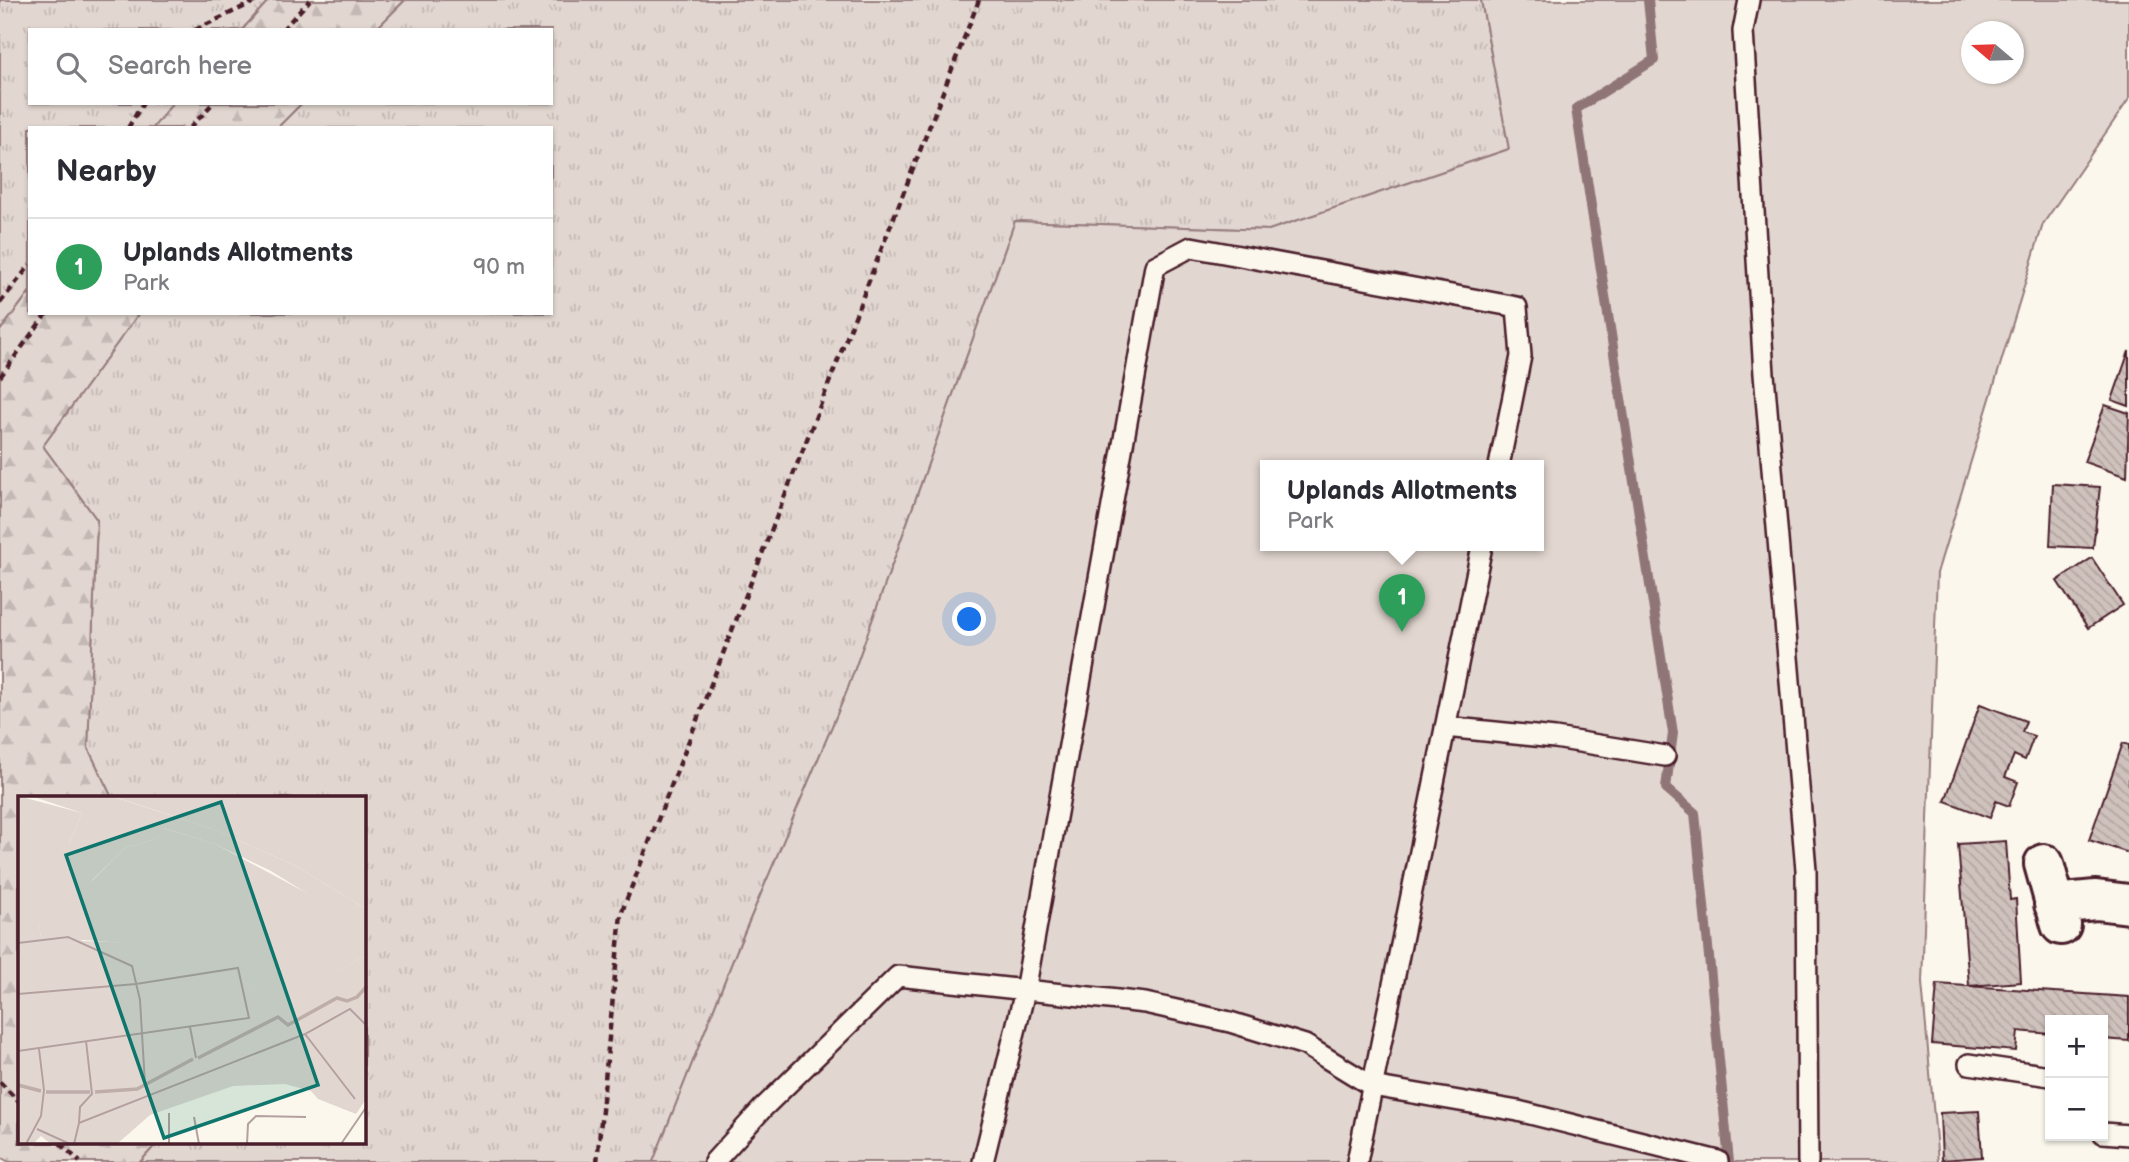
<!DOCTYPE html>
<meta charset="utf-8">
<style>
:root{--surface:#fff;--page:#f2f2f3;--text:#2b2b33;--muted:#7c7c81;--line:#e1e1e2;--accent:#1a73e8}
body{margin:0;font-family:"Balsamiq Sans",sans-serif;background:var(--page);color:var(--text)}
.controls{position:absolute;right:21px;bottom:21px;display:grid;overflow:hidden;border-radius:0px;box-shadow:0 2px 5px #0004}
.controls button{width:63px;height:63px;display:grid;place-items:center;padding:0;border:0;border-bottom:2px solid var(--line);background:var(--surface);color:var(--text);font:35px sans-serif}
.compass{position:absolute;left:1961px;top:21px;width:63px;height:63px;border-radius:50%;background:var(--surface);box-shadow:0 2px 5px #0004;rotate:289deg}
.you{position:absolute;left:970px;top:620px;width:24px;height:24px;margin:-18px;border:5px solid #fff;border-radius:50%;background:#1a73e8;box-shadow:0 0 0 10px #1a73e833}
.badge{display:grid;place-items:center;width:46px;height:46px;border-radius:50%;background:var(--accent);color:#fff;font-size:23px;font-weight:700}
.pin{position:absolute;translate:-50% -58px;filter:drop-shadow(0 2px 4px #0008)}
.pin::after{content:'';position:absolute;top:37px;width:24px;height:21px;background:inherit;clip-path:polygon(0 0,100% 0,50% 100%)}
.popup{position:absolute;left:1260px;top:460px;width:284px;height:91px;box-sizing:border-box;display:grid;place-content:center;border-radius:0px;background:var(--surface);filter:drop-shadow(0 2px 5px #0005);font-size:23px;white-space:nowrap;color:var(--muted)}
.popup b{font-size:26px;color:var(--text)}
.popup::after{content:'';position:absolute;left:50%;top:100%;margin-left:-14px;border:14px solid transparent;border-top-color:var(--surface)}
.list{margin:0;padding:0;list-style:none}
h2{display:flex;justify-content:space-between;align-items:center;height:91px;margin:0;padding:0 28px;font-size:30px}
h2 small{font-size:23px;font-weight:400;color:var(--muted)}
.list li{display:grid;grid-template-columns:46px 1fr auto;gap:21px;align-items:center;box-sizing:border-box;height:98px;padding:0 28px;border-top:2px solid var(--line)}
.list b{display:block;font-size:26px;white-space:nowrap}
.list p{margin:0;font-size:23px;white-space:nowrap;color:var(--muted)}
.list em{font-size:23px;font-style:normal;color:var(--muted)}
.icon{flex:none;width:38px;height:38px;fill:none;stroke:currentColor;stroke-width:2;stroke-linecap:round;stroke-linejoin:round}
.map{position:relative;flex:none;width:2129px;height:1162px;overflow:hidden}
.search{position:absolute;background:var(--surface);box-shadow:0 2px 5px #0004;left:28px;top:28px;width:525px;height:77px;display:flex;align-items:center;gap:18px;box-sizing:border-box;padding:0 24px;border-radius:0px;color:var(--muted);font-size:26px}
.panel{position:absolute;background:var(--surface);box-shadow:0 2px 5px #0004;left:28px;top:126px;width:525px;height:189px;border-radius:0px}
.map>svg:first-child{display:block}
.grass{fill:url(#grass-tufts);stroke:#967b7e;stroke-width:2}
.forest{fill:url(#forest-firs);stroke:#967b7e;stroke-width:2}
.green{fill:#e2d7d0;stroke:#967b7e;stroke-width:2;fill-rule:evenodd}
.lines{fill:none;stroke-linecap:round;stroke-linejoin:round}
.stream{stroke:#907477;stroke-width:10}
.building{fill:url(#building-back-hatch);stroke:#4a1f2b;stroke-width:2}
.lane-casing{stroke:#4a1f2b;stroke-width:24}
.street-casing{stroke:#4a1f2b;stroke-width:44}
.path{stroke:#4a1f2b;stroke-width:4.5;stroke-dasharray:7 5;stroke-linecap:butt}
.lane{stroke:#fbf7ec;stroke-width:19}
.street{stroke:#fbf7ec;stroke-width:38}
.inset-river{fill:none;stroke:#bfadaa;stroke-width:3.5}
.inset-road{fill:none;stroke:#b4a19f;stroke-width:2}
.view{fill:#0f766e;fill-opacity:0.15;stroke:#0f766e;stroke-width:3.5}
.inset-edge{fill:none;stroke:#4a1f2b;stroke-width:3.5}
</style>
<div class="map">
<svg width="2129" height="1162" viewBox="0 0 2129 1162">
<defs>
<pattern id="grass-tufts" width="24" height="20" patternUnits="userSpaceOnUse" patternTransform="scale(1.75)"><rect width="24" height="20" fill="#e2d7d0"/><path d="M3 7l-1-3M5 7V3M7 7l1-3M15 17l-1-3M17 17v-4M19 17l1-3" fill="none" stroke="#c3b8b3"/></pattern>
<pattern id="forest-firs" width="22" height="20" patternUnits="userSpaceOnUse" patternTransform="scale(1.75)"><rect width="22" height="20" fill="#e2d7d0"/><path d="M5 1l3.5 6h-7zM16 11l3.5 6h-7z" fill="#c3b8b3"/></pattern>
<pattern id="building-back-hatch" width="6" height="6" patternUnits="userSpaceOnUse" patternTransform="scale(1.75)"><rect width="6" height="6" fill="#cfc2bc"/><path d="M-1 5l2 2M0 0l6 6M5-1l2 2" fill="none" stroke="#b3a6a2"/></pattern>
</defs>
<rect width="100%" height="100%" fill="#fbf7ec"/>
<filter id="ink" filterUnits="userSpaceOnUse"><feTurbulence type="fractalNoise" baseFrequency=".0143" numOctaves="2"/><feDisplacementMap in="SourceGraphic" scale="14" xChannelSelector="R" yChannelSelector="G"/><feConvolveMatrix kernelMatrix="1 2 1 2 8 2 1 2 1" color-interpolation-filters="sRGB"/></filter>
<g filter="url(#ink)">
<path class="grass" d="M0,0h269l-27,30h-212v73h143l-20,25h-123v163l-30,40z
M405,0h1076l28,149 -240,81 -254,-9 -168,470 -110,259 -84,212h-513l17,-19h207v-345h-252l-24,-50 9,-228 -54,-74 96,-133h412v-185h-274l25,-25h249v-73h-176z"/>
<path class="forest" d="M269,0h136l-30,30h-133z
M173,103h129l-25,25h-124z
M30,292v21h109l-96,133 54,74 -9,228 24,50h-93v345h138l-17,19h-131l-9,-5v-826z"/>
<path class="green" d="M1481,0h648v99l-86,125 -106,349 -15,410 16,179h-1285l84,-212 110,-259 168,-470 254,9 240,-81zM1972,32h42v42h-42zM1266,466h272v80h-272z"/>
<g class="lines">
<path class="stream" d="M1648,0l6,60 -78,49 97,624 -7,55 29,25 34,349"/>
</g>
<path class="building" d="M2129,351v55l-17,-6z
M2105,405l24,8 -2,64 -43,-15z
M2053,484l47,3 -7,61 -43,-2z
M2092,558l31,47 -35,23 -31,-47z
M1980,704l46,17 -4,11 12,4 -9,24 -11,-5 -9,22 13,5 -9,24 -13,-5 -6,17 -45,-17z
M2123,743l6,2v108l-40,-13z
M2006,841l4,59 6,-1 5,83 -52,4 -11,-142z
M1937,984l192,13v44l-26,-2v-19h-53v14l-32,-3 -2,20 -84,-7z
M1979,1111l3,46 -40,3 -2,-47z"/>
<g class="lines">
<g class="lane-casing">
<path id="lane" d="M1749,0l-6,31 21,343 42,496 2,292
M1445,727l110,11 110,18
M1969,1064l81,12
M2103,1133l26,2
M714,1162l49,-54 135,-132 247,27 85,19 75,23 67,41 146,25 200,50
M983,1162l42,-171 130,-725 36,-19 326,60 4,49 -22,110
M1357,1162l125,-616"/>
</g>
<g class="street-casing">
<path id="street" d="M2044,864l17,61
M2054,904l42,-4 33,4"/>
</g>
<path class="path" d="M195,30l63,-30
M282,30l28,-30
M128,128l15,-25
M190,128l23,-25
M0,303l30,-38
M0,377l47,-64
M0,1082l19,20
M60,1143l20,19
M597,1162l24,-248 358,-914"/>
<use href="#lane" class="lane"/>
<use href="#street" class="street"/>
</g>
</g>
<g transform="translate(18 796)">
<rect width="348" height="348" fill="#fbf7ec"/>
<path d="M0,0l64,17 -13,31 23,37 33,-33 31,-9 7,-11 52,16 114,61 37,25v25l-96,55 -22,-29 -80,-35 -127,-9 -2,-12h-21zM94,0h254v113l-70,-43 -83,-37z" fill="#e2d7d0"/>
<path d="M13,0h80l102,33 83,37 70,43v21l-95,-59 -56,-27 -51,-16 -8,11 -31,9 -34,33 -27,-11 5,-26 13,-31z" fill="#e2d7d0"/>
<path d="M21,128l2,13 23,-5 19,9 155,6 10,34 22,28 96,-54v144l-10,15 -38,-15 -7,-8 -26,-7 -52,2 -83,29 -33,29h-66l-10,-8 -8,8h-15v-219z" fill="#e2d7d0"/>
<path class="inset-river" d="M180,262l80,-41 10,8 49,-27 10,3 10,-4 10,-11M0,289l23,6M28,296h44M77,296l42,-3 56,-30"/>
<path class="inset-road" d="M0,147l50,-6 64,29 8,34 5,84M0,198l118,-10 102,-16 11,50 -231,33M172,231l6,31M287,238l50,65M68,245l6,53 -12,13 -1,16 226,-89 45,-25 17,17M176,321l5,27M19,333l33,15M8,348l15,-28 3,-26 -5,-41M56,348l5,-21M151,348v-31M229,348l1,-20 8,-8 50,1M323,348l26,-38"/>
<path class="view" d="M203,6l97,283 -154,53 -98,-283z"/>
<rect width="348" height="348" class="inset-edge"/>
</g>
</svg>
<div class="controls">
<button>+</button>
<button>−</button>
</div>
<svg class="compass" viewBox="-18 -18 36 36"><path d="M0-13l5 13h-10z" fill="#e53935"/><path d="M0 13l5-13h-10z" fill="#7c7c81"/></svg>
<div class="you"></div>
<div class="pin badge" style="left:1402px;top:632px;background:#2e9e5b">1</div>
<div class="popup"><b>Uplands Allotments</b>Park</div>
<div class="search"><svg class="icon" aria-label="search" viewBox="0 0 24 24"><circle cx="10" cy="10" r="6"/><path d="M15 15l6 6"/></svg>Search here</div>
<section class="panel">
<h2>Nearby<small></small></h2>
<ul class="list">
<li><span class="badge" style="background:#2e9e5b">1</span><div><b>Uplands Allotments</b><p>Park</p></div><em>90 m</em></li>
</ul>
</section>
</div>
